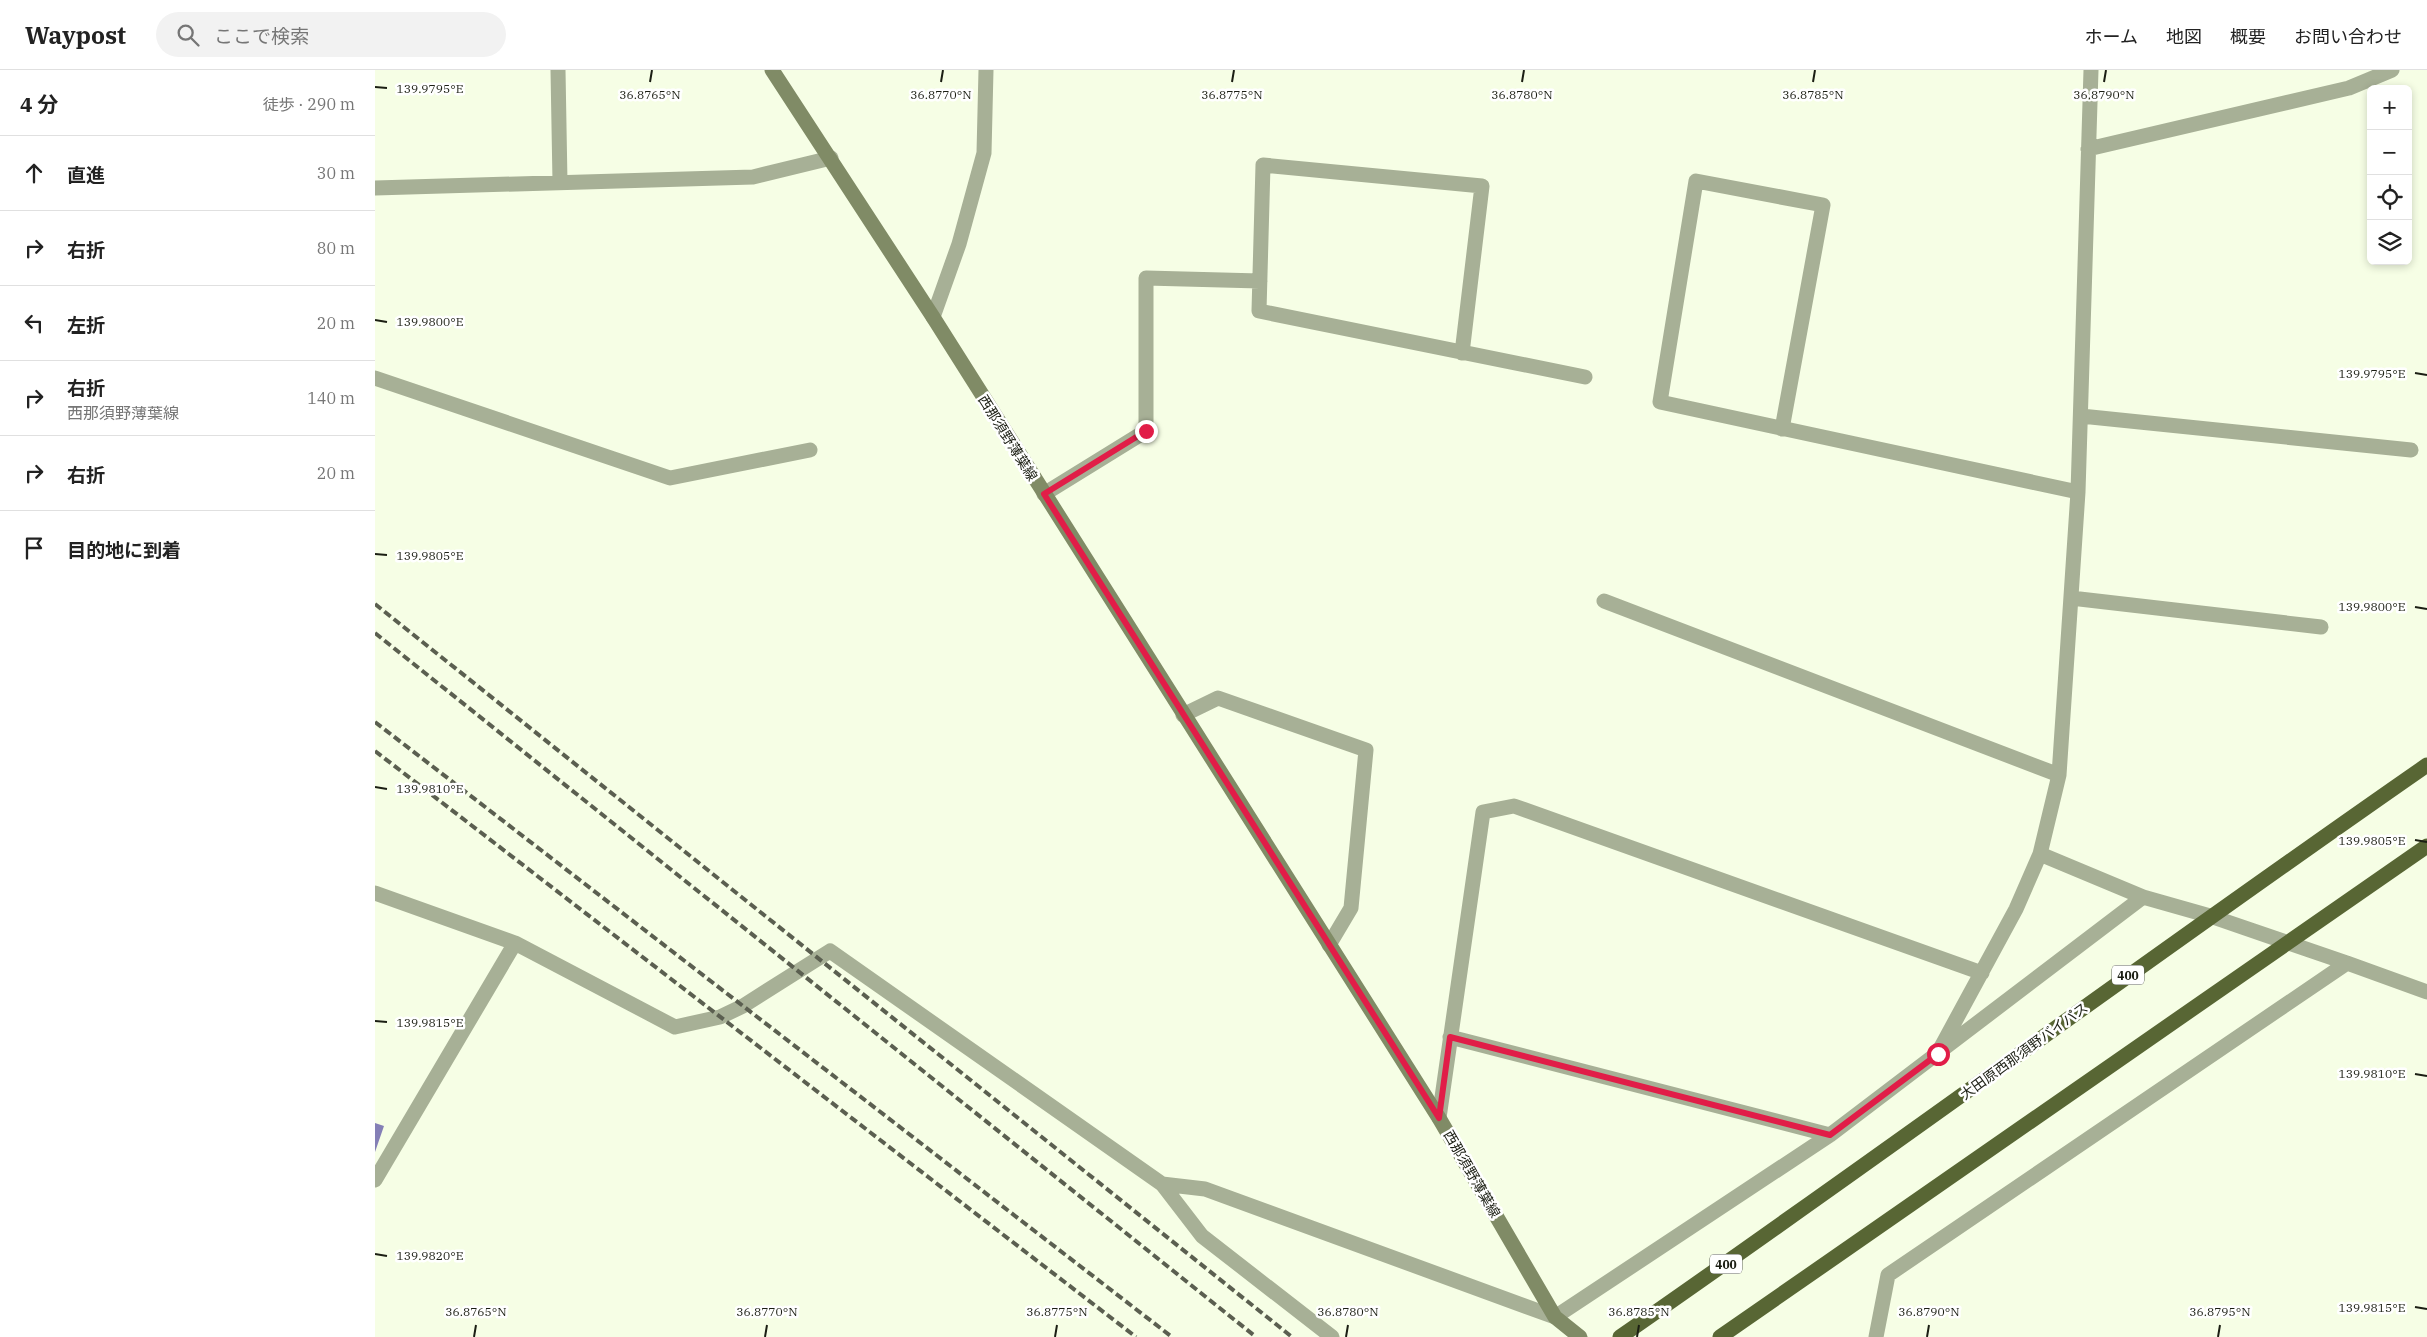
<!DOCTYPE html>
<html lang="ja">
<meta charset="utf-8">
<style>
:root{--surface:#fff;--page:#f2f2f2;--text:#222;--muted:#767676;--line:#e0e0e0}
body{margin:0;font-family:"IBM Plex Serif","Noto Sans JP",serif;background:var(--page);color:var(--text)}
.controls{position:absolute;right:15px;top:15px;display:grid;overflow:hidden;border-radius:8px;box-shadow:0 2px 8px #0003}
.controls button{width:45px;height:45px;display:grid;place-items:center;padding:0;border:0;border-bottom:1px solid var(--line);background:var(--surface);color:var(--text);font:25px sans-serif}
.stop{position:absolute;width:15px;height:15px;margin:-11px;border:4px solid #e11d48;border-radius:50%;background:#fff}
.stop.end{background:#e11d48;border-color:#fff;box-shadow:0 1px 5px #0008}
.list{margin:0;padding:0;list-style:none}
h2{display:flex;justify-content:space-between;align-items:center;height:65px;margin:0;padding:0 20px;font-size:21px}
h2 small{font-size:16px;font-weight:400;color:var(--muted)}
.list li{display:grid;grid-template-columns:32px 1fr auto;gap:15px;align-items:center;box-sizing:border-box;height:75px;padding:0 20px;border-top:1px solid var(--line)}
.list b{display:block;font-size:19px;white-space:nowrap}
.list p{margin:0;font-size:16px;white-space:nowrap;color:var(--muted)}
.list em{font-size:16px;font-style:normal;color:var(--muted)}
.icon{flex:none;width:28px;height:28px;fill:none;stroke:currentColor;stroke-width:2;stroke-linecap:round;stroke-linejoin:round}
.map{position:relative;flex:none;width:2052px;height:1267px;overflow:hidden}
header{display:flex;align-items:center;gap:30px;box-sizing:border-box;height:70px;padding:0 25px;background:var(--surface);border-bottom:1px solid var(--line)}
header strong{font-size:24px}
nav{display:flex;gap:28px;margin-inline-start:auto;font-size:18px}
.search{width:350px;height:45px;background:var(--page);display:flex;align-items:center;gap:12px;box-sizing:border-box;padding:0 18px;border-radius:28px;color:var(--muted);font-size:19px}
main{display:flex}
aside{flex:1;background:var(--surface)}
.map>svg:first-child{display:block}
.building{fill:#847fb6}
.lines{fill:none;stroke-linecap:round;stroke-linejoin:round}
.minor{stroke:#a7b096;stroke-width:15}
.tertiary{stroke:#a7b096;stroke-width:15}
.secondary{stroke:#808b66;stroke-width:15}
.trunk{stroke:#586634;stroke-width:15}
.rail{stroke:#5b5f50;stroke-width:4;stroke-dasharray:8 4;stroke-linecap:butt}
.route{stroke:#e11d48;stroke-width:6}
.ticks{fill:none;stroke:#1b1e13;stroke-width:2}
.labels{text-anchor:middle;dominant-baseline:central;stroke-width:5;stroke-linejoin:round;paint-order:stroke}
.shield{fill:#fff;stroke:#5f625a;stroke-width:1}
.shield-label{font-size:12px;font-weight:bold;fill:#1b1e13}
.street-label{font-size:14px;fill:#1b1e13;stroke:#fff}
.ticks-label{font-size:12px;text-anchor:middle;fill:#1b1e13;stroke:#fff;stroke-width:5;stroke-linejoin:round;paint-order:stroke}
</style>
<header>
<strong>Waypost</strong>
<div class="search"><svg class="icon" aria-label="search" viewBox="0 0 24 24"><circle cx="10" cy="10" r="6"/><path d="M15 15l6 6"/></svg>ここで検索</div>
<nav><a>ホーム</a><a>地図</a><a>概要</a><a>お問い合わせ</a></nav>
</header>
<main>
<aside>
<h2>4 分<small>徒歩 · 290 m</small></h2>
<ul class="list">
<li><svg class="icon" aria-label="ahead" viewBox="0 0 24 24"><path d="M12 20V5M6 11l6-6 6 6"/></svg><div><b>直進</b></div><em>30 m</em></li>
<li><svg class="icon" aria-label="right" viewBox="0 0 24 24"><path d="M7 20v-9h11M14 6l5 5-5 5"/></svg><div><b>右折</b></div><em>80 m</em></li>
<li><svg class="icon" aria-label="left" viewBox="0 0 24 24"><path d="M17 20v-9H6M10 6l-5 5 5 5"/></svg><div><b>左折</b></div><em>20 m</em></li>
<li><svg class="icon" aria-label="right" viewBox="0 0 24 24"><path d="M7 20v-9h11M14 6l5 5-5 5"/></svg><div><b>右折</b><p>西那須野薄葉線</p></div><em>140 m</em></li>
<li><svg class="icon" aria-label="right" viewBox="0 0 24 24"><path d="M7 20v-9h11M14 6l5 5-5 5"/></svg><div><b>右折</b></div><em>20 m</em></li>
<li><svg class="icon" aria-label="arrive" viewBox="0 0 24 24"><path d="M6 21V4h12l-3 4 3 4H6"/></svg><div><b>目的地に到着</b></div></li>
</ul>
</aside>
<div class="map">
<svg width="2052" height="1267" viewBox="0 0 2052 1267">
<rect width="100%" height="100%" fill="#f6fee5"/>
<path class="building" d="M0,1053l9,3 -9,26z"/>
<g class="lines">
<path class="minor" d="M183,0l2,112
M1713,79l261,-61 43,-18
M0,118l378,-11 78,-19
M1087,283l20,-167 -219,-21 -4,146 326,66
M0,308l295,100 140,-28
M1706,346l330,34
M1407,359l41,-224 -127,-24 -36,221 418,90
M669,424l102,-63v-153l114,3
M1696,528l250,29
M1229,531l455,174
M808,645l35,-17 148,52 -15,158 -22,37
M1665,784l103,43
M0,823l140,50 160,84 45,-10 23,-11 87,-55 332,233 43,5 350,128 275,-182 313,-238 67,19 137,47 -459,312 -12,62
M1972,893l80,29
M1075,967l380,98
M1565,979l76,-140 24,-55 19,-79 19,-283 13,-422
M1064,1048l44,-306 31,-6 468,167
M0,1110l140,-237
M787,1114l40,52 130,101"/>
<path class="tertiary" d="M558,247l26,-73 25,-91 2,-83"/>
<path class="secondary" d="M397,0l161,247 506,801 116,199 25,20"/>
<path class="trunk" d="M1245,1267c271,-188 536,-384 807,-572
M1345,1267l707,-491"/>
<path class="rail" d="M0,534l917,733
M0,563l881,704
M0,652l797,615
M0,681l761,586"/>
</g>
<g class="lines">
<path class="route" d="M771,361l-102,63 395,624 11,-81 380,98 108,-81"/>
</g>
<path class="ticks" d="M275,12l2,-12M566,12l2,-12M857,12l2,-12M1147,12l2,-12M1438,12l2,-12M1729,12l2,-12M0,17l12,1M0,250l12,2M2040,303l12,2M0,484l12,1M2040,537l12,2M0,717l12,2M2040,770l12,2M0,951l12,1M2040,1004l12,2M0,1184l12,2M2040,1237l12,2M99,1267l2,-12M390,1267l2,-12M680,1267l2,-12M971,1267l2,-12M1262,1267l2,-12M1552,1267l2,-12M1843,1267l2,-12"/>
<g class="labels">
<g class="shield">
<rect x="1737" y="895.5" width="32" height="19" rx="4"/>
<rect x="1335" y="1184.5" width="32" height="19" rx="4"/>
</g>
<g class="shield-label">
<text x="1753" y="905">400</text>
<text x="1351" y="1194">400</text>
</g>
<g class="street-label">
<text transform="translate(633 368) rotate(58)">西那須野薄葉線</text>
<text transform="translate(1649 981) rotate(-36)">大田原西那須野バイパス</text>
<text transform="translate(1097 1104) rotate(60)">西那須野薄葉線</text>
</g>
</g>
<g class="ticks-label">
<text x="55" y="23">139.9795°E</text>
<text x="275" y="29">36.8765°N</text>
<text x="566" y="29">36.8770°N</text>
<text x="857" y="29">36.8775°N</text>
<text x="1147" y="29">36.8780°N</text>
<text x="1438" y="29">36.8785°N</text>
<text x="1729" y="29">36.8790°N</text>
<text x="55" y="256">139.9800°E</text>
<text x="1997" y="308">139.9795°E</text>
<text x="55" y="490">139.9805°E</text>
<text x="1997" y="541">139.9800°E</text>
<text x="55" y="723">139.9810°E</text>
<text x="1997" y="775">139.9805°E</text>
<text x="55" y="957">139.9815°E</text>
<text x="1997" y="1008">139.9810°E</text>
<text x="55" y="1190">139.9820°E</text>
<text x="1997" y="1242">139.9815°E</text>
<text x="101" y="1246">36.8765°N</text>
<text x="392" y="1246">36.8770°N</text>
<text x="682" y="1246">36.8775°N</text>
<text x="973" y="1246">36.8780°N</text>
<text x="1264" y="1246">36.8785°N</text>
<text x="1554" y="1246">36.8790°N</text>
<text x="1845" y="1246">36.8795°N</text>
</g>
</svg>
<div class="controls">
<button>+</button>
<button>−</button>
<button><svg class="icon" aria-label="locate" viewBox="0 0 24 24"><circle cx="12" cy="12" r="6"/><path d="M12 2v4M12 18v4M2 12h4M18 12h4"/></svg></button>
<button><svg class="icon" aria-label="layers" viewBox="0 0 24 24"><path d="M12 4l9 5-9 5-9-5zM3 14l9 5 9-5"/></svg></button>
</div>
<div class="stop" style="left:1563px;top:984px"></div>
<div class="stop end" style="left:771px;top:361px"></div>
</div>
</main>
